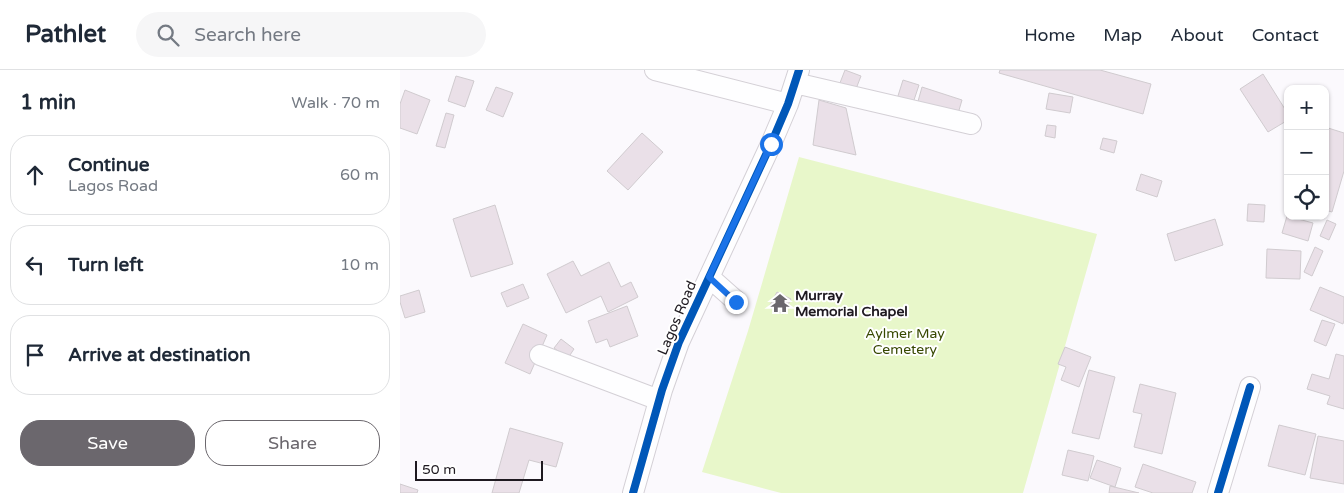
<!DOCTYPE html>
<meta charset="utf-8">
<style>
:root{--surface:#fff;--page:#f6f6f7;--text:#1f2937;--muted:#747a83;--line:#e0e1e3;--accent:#6b676d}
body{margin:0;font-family:"Varela Round",sans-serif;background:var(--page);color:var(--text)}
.controls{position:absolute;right:15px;top:15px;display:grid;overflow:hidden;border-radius:10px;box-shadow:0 1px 4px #0004}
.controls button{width:45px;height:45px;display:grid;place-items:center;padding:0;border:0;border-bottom:1px solid var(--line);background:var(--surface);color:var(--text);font:25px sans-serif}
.scale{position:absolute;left:15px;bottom:12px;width:128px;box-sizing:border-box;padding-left:5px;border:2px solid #1e1920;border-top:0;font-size:14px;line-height:18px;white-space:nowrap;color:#1e1920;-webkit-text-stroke:4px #fff;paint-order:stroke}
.stop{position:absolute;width:15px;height:15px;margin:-11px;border:4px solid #1a73e8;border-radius:50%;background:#fff}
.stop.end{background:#1a73e8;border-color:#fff;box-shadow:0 1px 5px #0008}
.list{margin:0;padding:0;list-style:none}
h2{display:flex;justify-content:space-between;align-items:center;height:65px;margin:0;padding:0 20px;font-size:21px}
h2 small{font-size:16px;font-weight:400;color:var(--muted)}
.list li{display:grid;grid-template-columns:32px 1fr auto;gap:15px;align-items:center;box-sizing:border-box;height:80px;margin:0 10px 10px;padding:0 10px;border:1px solid var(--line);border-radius:20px}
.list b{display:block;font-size:19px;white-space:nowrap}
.list p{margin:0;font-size:16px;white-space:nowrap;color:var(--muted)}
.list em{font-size:16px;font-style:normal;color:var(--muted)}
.actions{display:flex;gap:10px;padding:15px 20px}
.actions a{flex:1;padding:11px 0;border:1px solid var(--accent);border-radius:20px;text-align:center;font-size:18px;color:var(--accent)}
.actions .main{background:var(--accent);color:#fff}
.icon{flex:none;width:28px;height:28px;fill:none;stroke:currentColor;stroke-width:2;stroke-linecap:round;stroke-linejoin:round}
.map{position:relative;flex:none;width:944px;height:423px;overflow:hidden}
header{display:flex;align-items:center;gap:30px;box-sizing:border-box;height:70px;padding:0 25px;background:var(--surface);border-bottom:1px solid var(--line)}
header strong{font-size:24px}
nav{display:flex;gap:28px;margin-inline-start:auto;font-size:18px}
.search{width:350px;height:45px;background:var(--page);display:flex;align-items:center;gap:12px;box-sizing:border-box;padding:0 18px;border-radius:28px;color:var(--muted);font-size:19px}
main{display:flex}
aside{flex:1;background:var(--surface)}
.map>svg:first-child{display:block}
.green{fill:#e8f7ca}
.building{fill:#eae0e8;stroke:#d0cbcf}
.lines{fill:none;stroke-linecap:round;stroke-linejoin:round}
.minor-casing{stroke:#d4d0d6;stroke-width:22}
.minor{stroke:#fefeff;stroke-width:20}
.cycleway-casing{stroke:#fff;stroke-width:11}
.cycleway{stroke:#0057b8;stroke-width:8}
.route{stroke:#1a73e8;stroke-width:6}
.labels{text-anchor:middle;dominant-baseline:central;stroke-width:4;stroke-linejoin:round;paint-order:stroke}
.poi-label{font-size:14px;font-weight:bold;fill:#1e1920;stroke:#fff;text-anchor:start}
.street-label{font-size:14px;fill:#1e1920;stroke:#fff}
.park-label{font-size:14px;fill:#374801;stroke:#fff}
</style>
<header>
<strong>Pathlet</strong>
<div class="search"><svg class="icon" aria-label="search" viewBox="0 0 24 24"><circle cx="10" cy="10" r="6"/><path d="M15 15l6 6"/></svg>Search here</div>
<nav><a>Home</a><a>Map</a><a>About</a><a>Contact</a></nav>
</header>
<main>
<aside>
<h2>1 min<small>Walk · 70 m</small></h2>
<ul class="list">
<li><svg class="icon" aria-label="ahead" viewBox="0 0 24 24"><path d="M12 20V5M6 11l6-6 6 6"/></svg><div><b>Continue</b><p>Lagos Road</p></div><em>60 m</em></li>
<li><svg class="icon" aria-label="left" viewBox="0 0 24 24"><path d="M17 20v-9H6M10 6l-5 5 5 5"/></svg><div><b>Turn left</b></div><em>10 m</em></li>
<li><svg class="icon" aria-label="arrive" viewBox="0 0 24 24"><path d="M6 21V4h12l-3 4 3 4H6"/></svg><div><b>Arrive at destination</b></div></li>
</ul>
<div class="actions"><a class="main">Save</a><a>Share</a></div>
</aside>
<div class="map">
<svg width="944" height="423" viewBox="0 0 944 423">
<rect width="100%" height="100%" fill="#fbf9fd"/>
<path class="green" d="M399,87l298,77 -74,259h-242l-79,-21 46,-141z"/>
<path class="building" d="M445,0l16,6 -7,18 -16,-6z
M600,0h100l51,14 -8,30 -144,-41z
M863,4l25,40v6l-20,12 -28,-43z
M56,6l18,5 -9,26 -17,-6z
M503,10l16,5 -6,18 -16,-4z
M96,17l17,6 -10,24 -17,-7z
M522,17l40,13 -5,17 -40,-12z
M5,20l25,10 -13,34 -17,-6v-24z
M649,23l24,4 -3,16 -24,-4z
M419,30l27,8 10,47 -43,-10z
M46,43l8,2 -9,33 -9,-2z
M647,55l9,1 -1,12 -10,-2z
M925,57l19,6v38l-12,41 -7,-2z
M242,63l21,19 -35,38 -21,-19z
M703,68l14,3 -3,12 -14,-4z
M741,104l21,7 -5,16 -21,-7z
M848,134l17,1 -1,17 -17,-1z
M95,135l18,59 -42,13 -18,-58z
M887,146l26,7 -5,18 -26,-8z
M815,149l8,26 -48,16 -8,-27z
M927,150l9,4 -7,16 -9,-4z
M915,177l8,4 -11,25 -8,-4z
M867,179l34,2 -1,28 -34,-1z
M173,191l8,15 28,-14 12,25 10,-5 7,15 -30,15 -7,-16 -35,17 -19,-39z
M123,214l6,14 -22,9 -6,-14z
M920,217l24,10v23l-1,4 -33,-14z
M19,220l6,22 -20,6 -5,-16v-6z
M377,222l14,7 -8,15 -14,-7z
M227,236l11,30 -28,11 -3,-8 -11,4 -8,-22z
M922,250l13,4 -9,22 -12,-5z
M123,254l24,11 -17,39 -25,-11z
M161,269l13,10 -6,9 -14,-10z
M665,277l26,10 -12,30 -18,-7 5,-13 -8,-3z
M936,284l8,2v53l-17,-5 3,-8 -23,-7 5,-15 17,5z
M689,300l26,7 -16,62 -27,-6z
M740,314l36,9 -14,61 -28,-7 8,-33 -9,-2z
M879,355l37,9 -11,41 -37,-9z
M110,358l53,15 -7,24 -27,-7 -10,33h-27z
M918,366l26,5v43l-34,-6z
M668,380l26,6 -6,25 -26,-6z
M697,390l24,8 -6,19 -25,-9z
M743,394l53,18 -4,11h-39l-18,-6z
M0,414l18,6 -1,3h-17z
M710,416l29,7h-30z"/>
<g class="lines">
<g class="minor-casing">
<path id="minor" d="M255,0l133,34
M395,13l176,41
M309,207l27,24
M140,285l119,45
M233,423l29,-103 17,-48 92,-198 17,-40 11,-34
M818,423l32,-106"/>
</g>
<use href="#minor" class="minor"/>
<g class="cycleway-casing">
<path id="cycleway" d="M233,423l29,-103 17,-48 92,-198 17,-40 11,-34
M818,423l32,-106"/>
</g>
<use href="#cycleway" class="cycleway"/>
</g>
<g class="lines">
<path class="route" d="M336,232l-27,-25 62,-133"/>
</g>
<defs>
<g id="temple-bare" transform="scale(1.5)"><path d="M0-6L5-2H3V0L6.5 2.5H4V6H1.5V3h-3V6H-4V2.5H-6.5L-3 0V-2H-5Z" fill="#6b676d" stroke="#fff" stroke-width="2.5" paint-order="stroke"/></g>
</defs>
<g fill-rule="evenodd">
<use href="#temple-bare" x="380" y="233"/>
</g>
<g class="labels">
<g class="poi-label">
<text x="395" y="225">Murray<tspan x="395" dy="16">Memorial Chapel</tspan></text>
</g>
<g class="street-label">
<text transform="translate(277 248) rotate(-67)">Lagos Road</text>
</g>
<g class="park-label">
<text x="505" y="263">Aylmer May<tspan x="505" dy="16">Cemetery</tspan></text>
</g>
</g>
</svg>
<div class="controls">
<button>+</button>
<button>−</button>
<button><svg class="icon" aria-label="locate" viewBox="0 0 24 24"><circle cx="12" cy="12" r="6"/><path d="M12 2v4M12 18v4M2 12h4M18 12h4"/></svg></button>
</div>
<div class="scale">50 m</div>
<div class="stop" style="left:371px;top:74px"></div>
<div class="stop end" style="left:336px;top:232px"></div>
</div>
</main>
